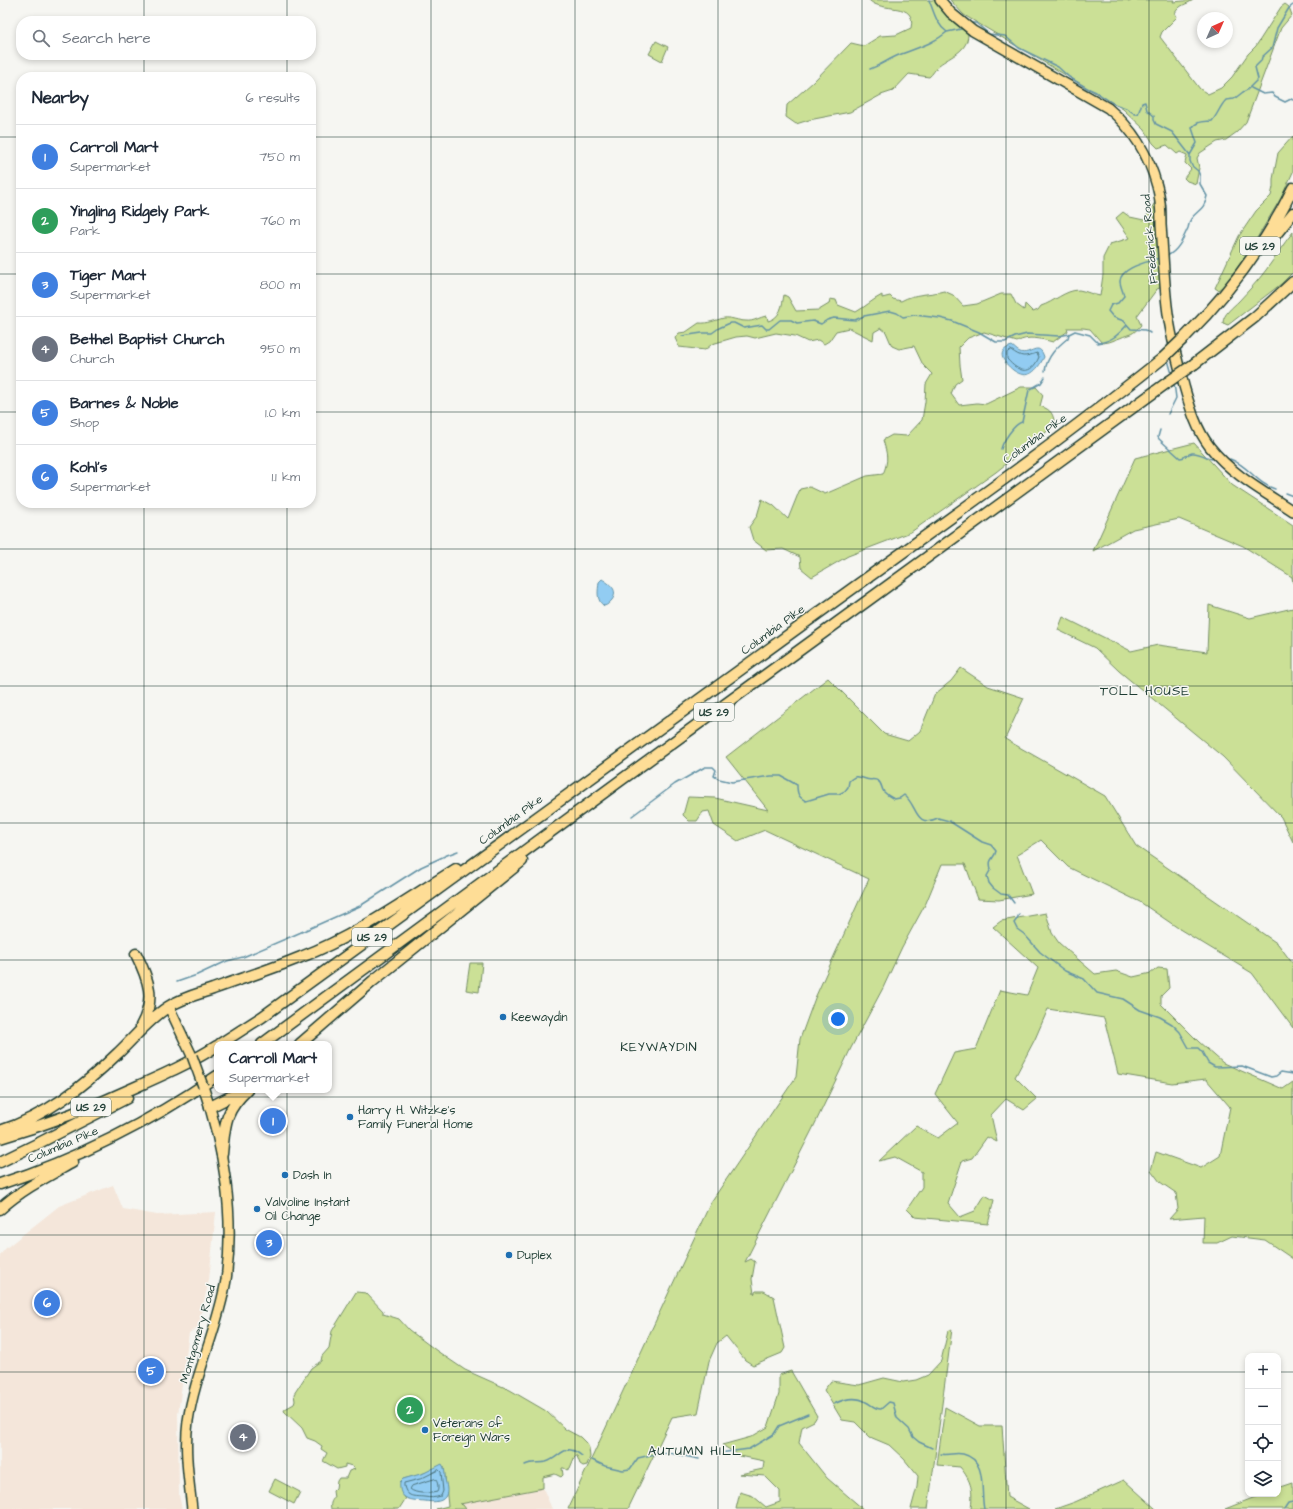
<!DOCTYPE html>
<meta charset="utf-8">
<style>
:root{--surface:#fff;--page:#f2f2f3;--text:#1f2937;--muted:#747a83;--line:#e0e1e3;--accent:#1f6fb2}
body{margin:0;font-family:"Architects Daughter",sans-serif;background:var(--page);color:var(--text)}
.controls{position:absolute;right:12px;bottom:12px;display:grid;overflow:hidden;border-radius:8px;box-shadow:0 2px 6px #0003}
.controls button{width:36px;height:36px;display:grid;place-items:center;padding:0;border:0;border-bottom:1px solid var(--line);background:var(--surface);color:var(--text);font:20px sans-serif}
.compass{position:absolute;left:1197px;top:12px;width:36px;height:36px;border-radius:50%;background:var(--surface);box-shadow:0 2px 6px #0003;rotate:45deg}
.you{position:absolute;left:838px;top:1019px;width:14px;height:14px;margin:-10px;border:3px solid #fff;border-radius:50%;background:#1a73e8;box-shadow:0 0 0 6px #1a73e833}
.badge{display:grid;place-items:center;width:26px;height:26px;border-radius:50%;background:var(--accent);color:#fff;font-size:13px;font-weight:700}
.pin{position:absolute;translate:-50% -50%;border:2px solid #fff;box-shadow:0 1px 4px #0006}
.popup{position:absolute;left:214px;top:1041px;width:118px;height:52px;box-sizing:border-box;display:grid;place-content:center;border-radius:8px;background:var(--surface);filter:drop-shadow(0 1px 3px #0005);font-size:13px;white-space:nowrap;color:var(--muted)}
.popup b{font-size:15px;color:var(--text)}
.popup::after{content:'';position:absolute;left:50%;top:100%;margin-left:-8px;border:8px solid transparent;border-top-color:var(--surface)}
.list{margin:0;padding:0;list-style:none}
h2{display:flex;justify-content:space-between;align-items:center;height:52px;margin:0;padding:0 16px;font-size:17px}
h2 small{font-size:13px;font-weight:400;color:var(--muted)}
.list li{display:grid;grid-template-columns:26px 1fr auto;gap:12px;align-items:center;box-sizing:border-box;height:64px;padding:0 16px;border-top:1px solid var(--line)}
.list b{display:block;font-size:15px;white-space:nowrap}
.list p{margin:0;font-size:13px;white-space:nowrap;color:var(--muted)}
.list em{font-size:13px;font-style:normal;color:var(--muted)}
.icon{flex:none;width:22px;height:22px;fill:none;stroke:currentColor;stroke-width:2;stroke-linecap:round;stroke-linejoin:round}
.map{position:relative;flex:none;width:1293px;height:1509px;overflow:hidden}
.search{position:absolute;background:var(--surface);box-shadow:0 2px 6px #0003;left:16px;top:16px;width:300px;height:44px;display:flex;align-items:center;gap:10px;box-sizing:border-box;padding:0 14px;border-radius:16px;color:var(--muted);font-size:15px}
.panel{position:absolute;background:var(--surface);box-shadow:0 2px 6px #0003;left:16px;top:72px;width:300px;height:436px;border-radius:16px}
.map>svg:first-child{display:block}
.built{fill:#f4e6da}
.green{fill:#cbe096;stroke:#758e65}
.water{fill:#92ccf2;stroke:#6493a6}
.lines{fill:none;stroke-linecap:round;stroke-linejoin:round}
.shore{stroke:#4d7680;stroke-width:1}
.stream{stroke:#6493a6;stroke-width:1.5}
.major-casing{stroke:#1f3d34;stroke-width:12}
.highway-casing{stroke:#1f3d34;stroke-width:13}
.major{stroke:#fedd96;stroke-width:9}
.highway{stroke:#fedd96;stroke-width:10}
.major-bridge-casing{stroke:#1f3d34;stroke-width:12;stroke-linecap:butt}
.highway-bridge-casing{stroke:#1f3d34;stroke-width:13;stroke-linecap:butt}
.major-bridge{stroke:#fedd96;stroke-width:9}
.highway-bridge{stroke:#fedd96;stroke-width:10}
.grid{fill:none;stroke:#1f3d34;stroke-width:1;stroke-opacity:0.55}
.poi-dot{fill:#1f6fb2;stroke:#f6f6f2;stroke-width:1.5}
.labels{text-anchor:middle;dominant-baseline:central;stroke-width:3;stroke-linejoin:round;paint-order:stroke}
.shield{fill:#f6f6f2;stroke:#60746d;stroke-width:1}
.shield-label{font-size:11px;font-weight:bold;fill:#1f3d34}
.street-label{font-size:12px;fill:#1f3d34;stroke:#f6f6f2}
.poi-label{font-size:12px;fill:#1f3d34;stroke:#f6f6f2;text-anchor:start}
.neighbourhood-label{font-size:13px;letter-spacing:1px;fill:#1f3d34;stroke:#f6f6f2}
</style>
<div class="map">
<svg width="1293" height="1509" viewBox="0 0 1293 1509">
<rect width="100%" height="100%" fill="#f6f6f2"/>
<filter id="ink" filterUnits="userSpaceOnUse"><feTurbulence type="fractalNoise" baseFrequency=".025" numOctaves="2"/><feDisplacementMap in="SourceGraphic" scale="8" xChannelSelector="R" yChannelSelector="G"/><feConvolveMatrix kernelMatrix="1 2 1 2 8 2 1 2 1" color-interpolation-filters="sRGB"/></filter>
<g filter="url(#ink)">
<path class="built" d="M113,1185l10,24 34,6 59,-3 -7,68 -11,47 -9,6 -11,81 1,81 3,14h-182v-254l6,-7 53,-42z
M543,1488l9,21h-116z"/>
<path class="green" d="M869,0h67l32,34c0,17 -17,22 -29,31 -4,4 -6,9 -10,12l-20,-3 -16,17 -12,4 -31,17 -41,8 -13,4 -10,-7 1,-12 26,-23 38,-39 13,3 16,-10 16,-1 15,-7c6,-28 -29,-14 -42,-28z
M950,0h177l3,2 2,-2h42l-1,2 20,-2c-7,5 -13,4 -18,13l2,4 -15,15 -2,5 40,52 8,5 13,-6 11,-11 16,-23 8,-8 25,-39 4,-3 4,3 3,8 -11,13 -35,94 -9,10 -11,8 -9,2 -17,11 -3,5 2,10 -3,16 -9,-3 -3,-3 7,-9 -6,-6 2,-8 -7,-3 -3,2 -10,-9 -9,3 -5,-5 -8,-13 -22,-21 -159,-94z
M656,41l12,6 -6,14 -13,-7z
M1293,136v36l-12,26 -30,50 -26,37 -7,5 -3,-2 24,-52 17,-25 15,-15 2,-9v-8l5,-26z
M1159,197l6,89 -8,3 -20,27 4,9c-9,11 -10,8 -21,13 -9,3 -8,4 -18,5l-12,-14 -7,-1h-16l1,3 -15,11c-12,-3 -25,-7 -36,0l-33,-10 -16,6 -9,9 1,18 2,14 -7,5 -4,10 8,11 18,-2 9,1 35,-17h15l7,8 -3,11c12,4 13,8 15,19l-59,47 -85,60 -63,24 -36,21 -11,-9 -1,-11 -17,-8 -17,1 -13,-10 -4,-13 8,-11 5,-17 11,6 15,14 12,-30 10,-2 15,7 42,-18 16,-2c6,-14 4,-20 0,-34l9,-5 15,1 15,-16 3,-18 1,-18 6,-10 -9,-9 -9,-19 -15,3 -7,-3 -6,-14 -5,-4 -7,4 -1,8 -24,-12 -13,3 -7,10 -5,3 -6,-4 -10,2 -13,-6 -19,-3 -21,5 -8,-2 -11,1 -24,7 -7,6 -26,-3 -4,-9 4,-5 7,-1 13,-9c9,1 16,-3 25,-5 7,-1 14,3 22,3 8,1 13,-4 21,-5l1,5c13,-3 14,-16 16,-26l4,2 8,14 23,-1 10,-6 1,-5 6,1 2,5 18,7c9,-5 16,-12 26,-17v3l8,-2 3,3 8,2c14,-8 28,-6 43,-10l9,4 10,11 14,-2 24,-10h10l5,10 8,6 1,-6 8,8 5,-2 3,-4c13,-4 24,-16 38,-16 7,1 14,5 21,6l3,-21v-17l7,-14 20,-6 -14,-20 7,-6 7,5 14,3c6,-8 9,-16 15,-23z
M1293,232v40l-12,12 -53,41 -5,-2c0,-9 10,-16 16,-22 9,-10 19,-20 27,-31 9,-12 17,-26 27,-38z
M1194,443l38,42 61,40v58l-1,-6 -49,-31 -64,-27 -46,10 -40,22 42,-93z
M1209,605l41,13 43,-10v234l-12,-25 -58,-60 -104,-86 -24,-23 -37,-18 5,-13 68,34 27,-6 49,7z
M961,668l27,18 36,12 -19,41 100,57 31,50 142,98 15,20v64l-41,-55 -71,-43 -41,-28 -72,-35 -27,-27 -24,15 15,39 -33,6 -21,-1 -13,-35h-23l-16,39 -24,44 -19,41 -32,60 -38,80 -68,134 6,-3 4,3 -3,17 2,15 2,-3h8l10,6 11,51 -3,5 -29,12 -8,-5 -19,-24 -9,7 -8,18 -11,52 -26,4 -44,92h-60l143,-307 85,-125 4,-38 15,-41 54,-119 -104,-49 -27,11 -24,-16 -5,-14 -6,1 -6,9h-8l-6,-6 5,-18 27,1 53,12 -42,-53 102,-79 56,56 24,7 12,-10 15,-37 16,-13z
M1046,913l6,20 7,10 36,31 21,-3 17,6 18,-4 7,-5 9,1 2,19 -8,8v8l38,38 24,21 60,26 10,-7v177l-28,-19 -33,-4 -15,7h-14l1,-27 -35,3 9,-10 -2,-16 -16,-11 -9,-12 5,-18 45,16 19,-12 10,-49 -24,-28 -34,4 -54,-9 -14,-56 -56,-9 -13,30 -20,38 22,22 -13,11 -18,-11 -15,16 6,27 -10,-5 -15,21 -10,3 -14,42 12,14 15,-6 10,-16 9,5 -6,24 -73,-7 -8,-8 15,-22v-15l-27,-15 -16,4 37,-35 22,12 20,-15 -23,-29 19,-41 22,-4 24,-59 27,5 11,-27 -45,-41 8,-6z
M470,963h12l-3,29 -13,-2z
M356,1292l10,1 17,18v3l16,5 10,11 28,21 28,19 45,20 36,21 19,18 15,8 7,7 2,4 1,9 -3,8 -4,1 -3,-2 -3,-8h-2l-5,12 -3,2 -3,-2h-2l1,7 -2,2 -6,-3 -12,3v11l-83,16 3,1 3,4h-30l12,-3 -4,-39 -12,3 -13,5 -16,4 1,18 2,1 -7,11h-68c-1,-4 0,-8 3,-11l-1,-7 3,-3 1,-7 2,-3h7l3,-7 6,-2 -3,-3 -7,-2v3l-8,2 -14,-8 4,-8 -6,-4 1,-3 -7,-5 -8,-3 -5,-10 -18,-17 1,-2 9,-5 1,-3 -1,-7 17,-26 10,-7 1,-5 7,-8 3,-17z
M952,1329l-24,180h-17l6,-22 1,-11 -14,-17 -15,-14 -19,-8 -15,-15 -13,-2 -18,-30 7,-9 28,4 25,-7 19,4 13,-2 12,-5 13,-14 7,-30z
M791,1371l26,45 -3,5 -12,6 -3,16 28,35 36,31h-127l4,-17 13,4 13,11 14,-5v-11l-15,-15 -25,-2 23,-5 1,-8 -24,-5 -18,-11 29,-8 17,-10 11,-33v-19z
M945,1407l35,19h22l5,71 22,12h-58c2,-19 1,-27 -11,-42l-23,-2z
M275,1479l25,13 -6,12 -25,-13z
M1124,1480l32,29h-101l20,-7z
M1293,1483v26h-68l38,-15h15v-6z"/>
<path class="water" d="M1012,346c3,2 5,5 8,6 10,4 19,-12 24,5 -7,14 -16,24 -31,13 -10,-8 -18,-19 -1,-24z
M602,579c8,5 17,11 10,21 -3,3 -4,5 -8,6 -8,-6 -6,-15 -5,-24z
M442,1464c3,4 3,9 3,15 1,5 4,13 0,18 -4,6 -14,5 -20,4 -13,-1 -27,0 -25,-19l3,-3 21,-6z"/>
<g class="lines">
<path class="shore" d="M1011,350c11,8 13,7 26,3l2,4c-8,19 -20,16 -32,2v-6z
M439,1470l2,2 2,19 -2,5c-7,2 -10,2 -17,1 -10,-1 -17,1 -20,-11v-3l16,-4z
M435,1479c3,2 4,10 2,13 -7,2 -22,2 -27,-3l2,-3z"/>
<path class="stream" d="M929,0c5,12 7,24 18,32l14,-3
M971,23h5l13,11 16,2 14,12 39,19 11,10 18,11 9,4 18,12 12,4 9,6h3l4,-11 3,-1 2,8 7,6v4l2,4 16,8 18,23
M870,69c11,-4 19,-10 29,-14 17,-7 34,-11 48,-23
M1251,88l12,6 9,-1 3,4 10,5 6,-3 2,1
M1167,256c11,-5 16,-17 21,-28 1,-3 1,-6 3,-9 7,-10 13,-8 16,-23l-7,-12v-8l-2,-5 -6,-5 -2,-5v-6l7,-12 -5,-15c5,-8 13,-6 20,-7 6,-7 8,-15 14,-21l8,-1 9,-7 4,-2 11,-11 -3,-12 6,-6 1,-4 10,-9 5,-20 12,-20 4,-3
M1150,333l-5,-3 -14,-1 -7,-8 -11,-4 -5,-6 3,-6 7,-2 6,-7c-1,-5 -4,-10 -4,-15 1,-14 28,-19 39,-23
M682,336l20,-3h10l7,-5 11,-5h4l10,5 18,-3 4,4h3l11,-9h11l6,3 16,-2 8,3 6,-4 7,-2 21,2 9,-4 26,-5 7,2 6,4 11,-2 26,3 12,3 27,11 17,10h9l10,-5 12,-3 32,2 10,-2 6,-3 15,4 8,8c14,-2 20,-8 29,-18
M1168,360l4,14
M1045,371c2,-15 12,-24 23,-33l1,-4
M1168,414l8,-16 -2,-15
M1160,430l-2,7 1,2 21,19c5,0 7,-4 12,-5 6,-1 14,4 20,6
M1001,449c2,-8 13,-25 21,-27l7,-32 12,-7 4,-6
M1230,459c18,6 27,25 45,30
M1285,493l8,3
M632,816l43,-32 30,-17h8l3,3 -2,6 5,3 13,3 39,-6h10l16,9c0,8 1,12 9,16l23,-7h10l6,-3 3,-4 1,-6c8,-7 8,-4 17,-2 4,2 8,-1 12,2 4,2 3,7 6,11 3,3 6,5 10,7l6,-1 4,-3c14,10 10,34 34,23l11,3 33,21 9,3 5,6c-2,9 -8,7 -5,18l-4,7 2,7 4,5 8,6 7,1 6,8
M1019,914l-2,5 -3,4 3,6 7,5 16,18 25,19 19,8 13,14 26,6 17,11 20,7 12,7 8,8 9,16h9l4,4 6,11 7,4 27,-1 29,11 5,-1 5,-4 12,2
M177,982l20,-7 30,-14 16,-4 47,-20 70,-31 61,-39 26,-12 11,-4
M834,1404c10,-5 22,-8 32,-2 6,3 8,7 15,7l8,-7 4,1 4,15 12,11 4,8 6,5 13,6
M719,1453l30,-4 25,-15 5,-8 29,-12
M941,1454c8,2 13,-2 22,0 25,6 17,37 21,55
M592,1460l13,6 18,4 7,-1 8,-11 17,-4 15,-1 29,6
M525,1465c8,-4 14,-1 21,-3 16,-5 18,-21 36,-6
M1284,1509l4,-6 5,-1"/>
<g class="major-casing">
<path id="major" d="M940,0l11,13 22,18 135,77c24,20 41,48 49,78 4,13 4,26 4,39 2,27 3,54 6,81 3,27 10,54 17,80 6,21 12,43 26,61 21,27 54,45 83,64
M169,1007l23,49
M192,1509c-3,-29 -8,-58 -4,-88 7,-48 30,-92 38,-141 9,-64 -2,-133 -23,-194"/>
</g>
<g class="highway-casing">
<path id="highway" d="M1265,248l28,-35
M1185,337c44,-44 81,-93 108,-149
M1194,364l61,-47 38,-35
M136,954c13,26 20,45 5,72
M220,1044l42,-27c180,-130 360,-261 540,-392 121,-88 244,-173 361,-267
M262,1044l355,-261 551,-401
M300,1044l73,-63 149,-120
M210,1107l30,-15
M0,1131c46,-15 83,-44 117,-77 17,-16 32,-35 51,-47 14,-9 30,-13 45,-18 30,-11 59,-20 88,-32 55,-21 105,-57 155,-88
M0,1138c48,-14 93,-31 138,-52 27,-12 54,-24 79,-40
M222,1154c3,-30 2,-42 25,-64
M0,1162l39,-19 88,-45
M0,1184c77,-25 150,-62 217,-108
M0,1209c22,-20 48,-33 73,-47"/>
</g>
<use href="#major" class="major"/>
<use href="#highway" class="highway"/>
<g class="major-bridge-casing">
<path id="major-bridge" d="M192,1056l11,30"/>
</g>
<g class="highway-bridge-casing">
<path id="highway-bridge" d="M1163,358l22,-21
M1168,382l26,-18"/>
</g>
<use href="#major-bridge" class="major-bridge"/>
<use href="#highway-bridge" class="highway-bridge"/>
</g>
</g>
<path class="grid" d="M144,0v21M287,0v21M431,0v1509M575,0v1509M718,0v1509M862,0v1509M1006,0v1509M1149,0v1509M144,55v22M287,55v22M0,137h21M311,137h982M0,274h21M311,274h982M0,412h21M311,412h982M144,503v1006M287,503v1006M0,549h1293M0,686h1293M0,823h1293M0,960h1293M0,1097h1293M0,1235h1293M0,1372h1248M1278,1372h15"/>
<g class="poi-dot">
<circle cx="503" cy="1017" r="4"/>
<circle cx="350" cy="1117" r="4"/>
<circle cx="285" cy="1175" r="4"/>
<circle cx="257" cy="1209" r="4"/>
<circle cx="509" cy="1255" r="4"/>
<circle cx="425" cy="1430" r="4"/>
</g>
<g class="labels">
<g class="shield">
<rect x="1240" y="237" width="40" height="18" rx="3"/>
<rect x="694" y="703" width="40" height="18" rx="3"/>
<rect x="352" y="928" width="40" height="18" rx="3"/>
<rect x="71" y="1098" width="40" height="18" rx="3"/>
</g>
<g class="shield-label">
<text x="1260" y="246">US 29</text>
<text x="714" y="712">US 29</text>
<text x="372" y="937">US 29</text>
<text x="91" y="1107">US 29</text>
</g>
<g class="street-label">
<text transform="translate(1150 239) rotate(-95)">Frederick Road</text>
<text transform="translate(1035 439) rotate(-36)">Columbia Pike</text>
<text transform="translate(773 630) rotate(-36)">Columbia Pike</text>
<text transform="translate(511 820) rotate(-36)">Columbia Pike</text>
<text transform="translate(63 1145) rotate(-23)">Columbia Pike</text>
<text transform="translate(198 1334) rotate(-74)">Montgomery Road</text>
</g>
<g class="poi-label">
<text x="511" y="1017">Keewaydin</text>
<text x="358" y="1110">Harry H. Witzke's<tspan x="358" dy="14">Family Funeral Home</tspan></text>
<text x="293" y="1175">Dash In</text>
<text x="265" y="1202">Valvoline Instant<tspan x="265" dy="14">Oil Change</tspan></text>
<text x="517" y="1255">Duplex</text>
<text x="433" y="1423">Veterans of<tspan x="433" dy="14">Foreign Wars</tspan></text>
</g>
<g class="neighbourhood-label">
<text x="1145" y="691">TOLL HOUSE</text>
<text x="659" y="1047">KEYWAYDIN</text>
<text x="695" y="1451">AUTUMN HILL</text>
</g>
</g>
</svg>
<div class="controls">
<button>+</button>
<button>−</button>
<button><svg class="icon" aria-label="locate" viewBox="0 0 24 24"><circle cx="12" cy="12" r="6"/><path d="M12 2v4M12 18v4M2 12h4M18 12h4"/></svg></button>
<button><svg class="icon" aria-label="layers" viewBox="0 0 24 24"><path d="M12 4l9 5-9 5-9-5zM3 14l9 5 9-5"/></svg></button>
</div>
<svg class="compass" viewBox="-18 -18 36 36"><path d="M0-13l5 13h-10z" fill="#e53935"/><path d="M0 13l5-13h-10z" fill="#747a83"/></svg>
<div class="you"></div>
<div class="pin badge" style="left:273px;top:1121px;background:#3f7fe0">1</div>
<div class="popup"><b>Carroll Mart</b>Supermarket</div>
<div class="pin badge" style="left:410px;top:1410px;background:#2e9e5b">2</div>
<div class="pin badge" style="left:269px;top:1243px;background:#3f7fe0">3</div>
<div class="pin badge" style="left:243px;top:1437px;background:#6b7280">4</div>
<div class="pin badge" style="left:151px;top:1371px;background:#3f7fe0">5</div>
<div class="pin badge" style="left:47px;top:1303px;background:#3f7fe0">6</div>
<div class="search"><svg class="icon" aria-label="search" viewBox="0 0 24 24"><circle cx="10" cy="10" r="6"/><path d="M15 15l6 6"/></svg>Search here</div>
<section class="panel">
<h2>Nearby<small>6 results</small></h2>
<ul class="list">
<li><span class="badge" style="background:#3f7fe0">1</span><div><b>Carroll Mart</b><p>Supermarket</p></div><em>750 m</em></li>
<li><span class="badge" style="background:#2e9e5b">2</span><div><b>Yingling Ridgely Park</b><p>Park</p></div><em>760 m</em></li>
<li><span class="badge" style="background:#3f7fe0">3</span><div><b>Tiger Mart</b><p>Supermarket</p></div><em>800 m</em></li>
<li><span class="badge" style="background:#6b7280">4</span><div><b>Bethel Baptist Church</b><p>Church</p></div><em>950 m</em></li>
<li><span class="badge" style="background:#3f7fe0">5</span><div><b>Barnes &amp; Noble</b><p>Shop</p></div><em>1.0 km</em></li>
<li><span class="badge" style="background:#3f7fe0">6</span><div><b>Kohl's</b><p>Supermarket</p></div><em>1.1 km</em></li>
</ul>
</section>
</div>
